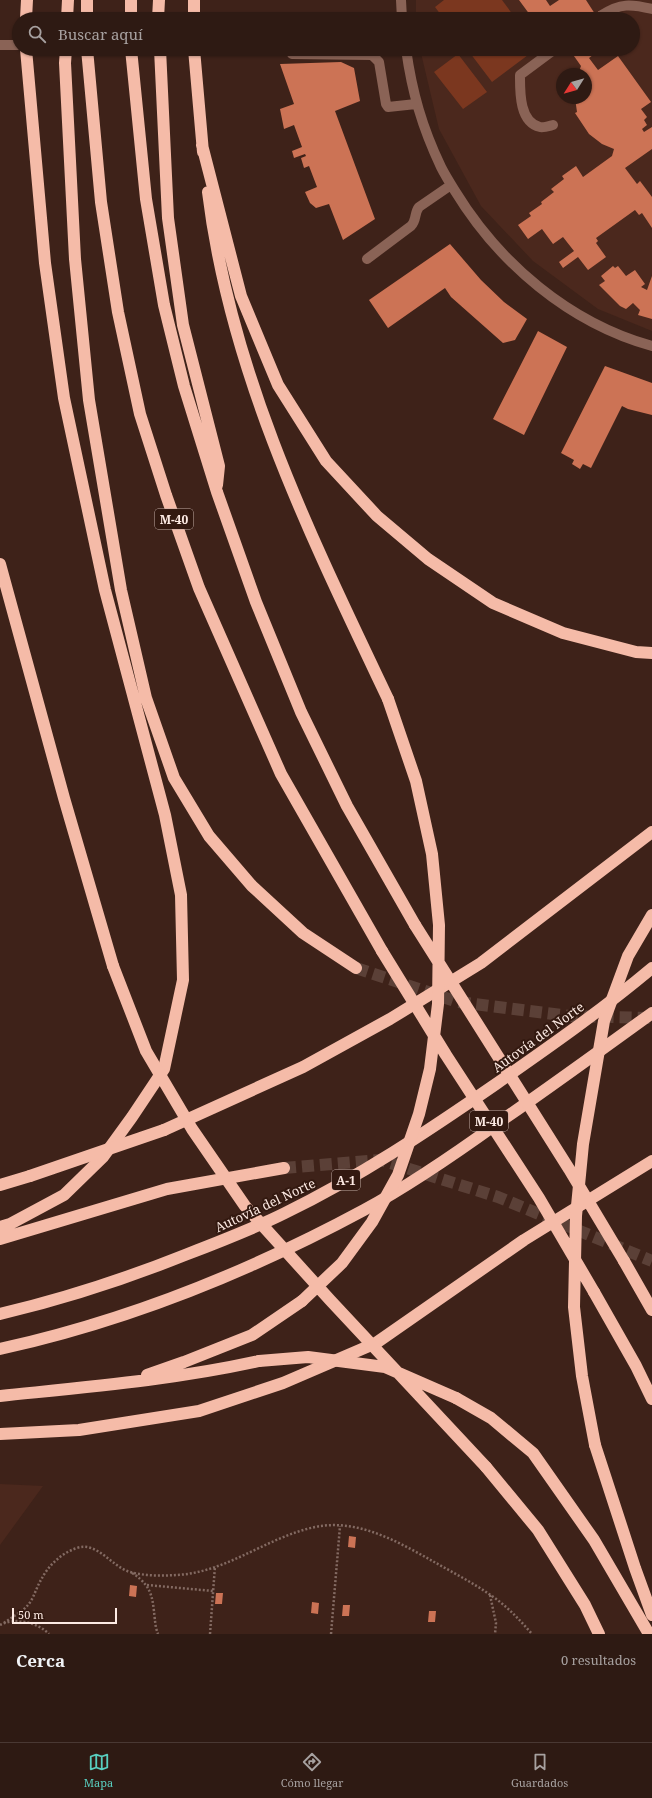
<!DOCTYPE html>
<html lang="es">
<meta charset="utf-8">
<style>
:root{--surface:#2e1a13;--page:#3a2721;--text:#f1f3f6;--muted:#a7a1a0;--line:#493833;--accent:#59cebf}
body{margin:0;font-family:"Noto Serif",serif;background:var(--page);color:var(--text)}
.compass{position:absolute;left:556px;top:68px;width:36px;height:36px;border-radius:50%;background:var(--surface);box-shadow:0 1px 3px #0004;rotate:233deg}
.scale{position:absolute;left:12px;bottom:10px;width:105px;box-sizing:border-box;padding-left:4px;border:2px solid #fdeae3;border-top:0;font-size:11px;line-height:14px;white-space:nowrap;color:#fdeae3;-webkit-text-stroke:3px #331910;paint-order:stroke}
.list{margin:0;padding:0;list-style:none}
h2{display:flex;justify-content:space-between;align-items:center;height:52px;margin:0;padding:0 16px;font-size:17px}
h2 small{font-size:13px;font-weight:400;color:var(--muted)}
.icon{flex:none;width:22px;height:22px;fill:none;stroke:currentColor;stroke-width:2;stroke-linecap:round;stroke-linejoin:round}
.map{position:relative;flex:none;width:652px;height:1634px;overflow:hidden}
.search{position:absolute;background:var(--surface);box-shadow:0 1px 3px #0004;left:12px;right:12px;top:12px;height:44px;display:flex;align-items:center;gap:10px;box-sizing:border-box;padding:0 14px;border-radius:22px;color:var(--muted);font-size:15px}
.sheet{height:108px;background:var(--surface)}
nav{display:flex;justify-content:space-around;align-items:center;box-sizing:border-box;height:56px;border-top:1px solid var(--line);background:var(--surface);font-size:11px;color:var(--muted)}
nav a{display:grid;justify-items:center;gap:2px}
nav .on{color:var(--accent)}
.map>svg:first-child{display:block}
.built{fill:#4b281d;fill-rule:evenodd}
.green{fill:#7b371f}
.building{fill:#cc7355}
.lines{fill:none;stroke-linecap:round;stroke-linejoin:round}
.highway-tunnel{stroke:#5b4037;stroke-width:12;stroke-dasharray:12 6;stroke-linecap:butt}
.path{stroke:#836a62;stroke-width:2.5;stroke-dasharray:2 2;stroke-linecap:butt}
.minor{stroke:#8a6356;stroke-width:10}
.highway{stroke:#f5bba8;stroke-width:12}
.highway-bridge{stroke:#f5bba8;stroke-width:12}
.labels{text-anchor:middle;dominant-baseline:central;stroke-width:4;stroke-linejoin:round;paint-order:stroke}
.shield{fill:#331910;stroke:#c0aba4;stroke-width:1}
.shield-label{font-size:12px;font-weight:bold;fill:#fdeae3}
.street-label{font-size:13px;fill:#fdeae3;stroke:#331910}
</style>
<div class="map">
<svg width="652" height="1634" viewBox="0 0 652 1634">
<rect width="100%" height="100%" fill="#3e2219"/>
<path class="built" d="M416,0h236v331l-54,-22 -65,-48 -52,-55 -42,-77 -19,-80h213v-30h-217zM562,74h24v24h-24z
M0,1484l43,2 -43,59z"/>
<path class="green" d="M444,0h58l14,19h-72l-9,-12z
M467,49h69l-44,33z
M458,54l29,38 -24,17 -29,-37z"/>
<path class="building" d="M519,0h27l4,6 9,-6h27l9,14 4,-3 6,8h-58l-5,-7 -9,7z
M569,49h32l-12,9 9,12 20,-14 33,46 -10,7 6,8 -3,3 3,5 -5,4 2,3 8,-5v22l-27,19 12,16 3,-3 12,16v31l-10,-15 -3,2 -4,-5 -39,28 2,3 -2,2 10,14 -18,13 -10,-13 -15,11 -4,-6 15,-11 -11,-14 -10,7 -11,-15 -14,10 -10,-14 13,-9 -2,-3 13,-9 -1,-2 13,-10 -3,-3 13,-10 -2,-3 14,-10 7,11 29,-21 2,-7 -12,-5 -13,-10 -14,-21 2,-1 -2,-14h11v-24h-8l3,-8z
M341,62l13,6 6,33 -25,10 40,108 -32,21 -14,-36 -13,4 -6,-5 -5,-11 12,-5 -8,-21 -5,2 -3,-10 5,-2 -1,-2 -11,4 -2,-7 10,-4 -8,-22 -10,4 -4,-20 14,-5 -14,-40z
M450,244l31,36 23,22 23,17 -12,21 -12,3 -52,-46 -6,-9 -57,40 -19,-28z
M613,266l2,2 3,-2 8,10 9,-6 10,14 -4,3 6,3 5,-14v43l-14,-4 2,-5 -7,-7 -7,6 -6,-3 -21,-21 6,-4 -4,-5z
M538,331l29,16 -43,88 -31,-16z
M605,366l47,17v32l-24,-6 -6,-3 -31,62 -8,-4 -3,5 -8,-5 2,-4 -13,-7z
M349,1536l7,1 -1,11 -7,-1z
M130,1585l7,1 -1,11 -7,-1z
M216,1593h7l-1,11h-7z
M312,1602l7,1 -1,11 -7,-1z
M343,1605h7l-1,11h-7z
M429,1611h7l-1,11h-7z"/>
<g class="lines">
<path class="highway-tunnel" d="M356,968l102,34 112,14 80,2
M284,1168l97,-8 117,37 154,64"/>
<path class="path" d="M132,1573c24,15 20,30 24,55l2,6
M147,1585l66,6
M490,1595l6,28 -1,11
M4,1623c8,-6 18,-11 24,-18 6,-7 8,-17 13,-25 7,-14 20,-27 36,-32 20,-7 35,19 53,24 15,4 31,4 46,3 50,-2 91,-38 139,-48 44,-9 85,16 121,36 18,10 37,20 53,31 17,11 30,25 43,40
M0,1625c15,-8 37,-3 49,9
M210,1634l5,-68
M331,1634l9,-108"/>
<path class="minor" d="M401,0l1,19
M602,15c18,-12 29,-11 50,-6
M0,45h19
M406,49c6,43 16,78 35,118 4,8 9,16 14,24 44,72 114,132 197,155
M292,54l80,1 7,7 7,42 2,3 28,-3
M553,125c-4,1 -10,3 -13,2 -21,-5 -20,-36 -20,-52l35,-26
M367,259l44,-33c6,-6 3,-13 8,-19l32,-22"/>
<path class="highway" d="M87,0v19
M26,19l1,-19
M67,19l1,-19
M131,19v-19
M158,19l1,-19
M194,19v-19
M66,49l-1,14 10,196 14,141 32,190 25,108 28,80 35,58 43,50 51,47 53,35
M87,49l14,153 17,110 22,102 26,81 33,93 82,186 101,177
M131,49l15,150 18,106 20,81 33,106 39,110 45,110 46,94 68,119
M160,49l8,169 15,107 36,141 -2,19
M194,49l9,103
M202,145l39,151 37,89 48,76 51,55 51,43 65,44 70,30 73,19 16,1
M208,192c22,181 103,345 180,507
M0,564l64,234 49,168
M164,1130l139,-63 87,-48 91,-56 171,-131
M0,1185l30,-9
M0,1227l10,-3 54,-29 39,-38 29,-40 32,-48 19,-89 -2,-85 -16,-80 -60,-225 -41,-192 -19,-135 -19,-214
M0,1239l167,-50 117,-21
M624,1261l28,49
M594,1292l42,74 16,33
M0,1314c63,-15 125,-35 185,-59 34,-13 68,-26 100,-42 74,-36 143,-82 211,-129 53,-37 106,-74 156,-116
M0,1349c127,-28 249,-77 364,-139 46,-25 91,-56 134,-87 52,-36 103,-73 154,-110
M147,1375l37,-13 68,-27 50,-34
M0,1396c87,-9 173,-16 259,-35
M456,1398l35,20 42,35 61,87 55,94
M0,1434l79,-4 120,-19 84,-28 93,-40 148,-103 128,-79
M595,1445l40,123 17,47
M486,1467l52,63 47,75 14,29"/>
<path class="highway-bridge" d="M415,925l154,244 55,92
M382,951l64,104 93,143 55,94
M113,966l33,85 46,78 53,77 85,94 156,167
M30,1176l134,-46
M302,1301l40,-38 30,-41 26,-47 21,-61 11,-45 8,-65 1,-79 -7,-71 -16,-73 -28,-82
M259,1361l49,-4 77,10 71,31
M595,1445l-13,-69 -8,-69 2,-91 7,-72 21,-123 24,-65 24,-41"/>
</g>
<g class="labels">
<g class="shield">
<rect x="155" y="509" width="38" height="20" rx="3"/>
<rect x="470" y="1111" width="38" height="20" rx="3"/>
<rect x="332" y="1170" width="28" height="20" rx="3"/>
</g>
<g class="shield-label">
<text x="174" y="519">M-40</text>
<text x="489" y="1121">M-40</text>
<text x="346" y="1180">A-1</text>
</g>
<g class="street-label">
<text transform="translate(538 1037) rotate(-36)">Autovía del Norte</text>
<text transform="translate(265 1205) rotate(-25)">Autovía del Norte</text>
</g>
</g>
</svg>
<svg class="compass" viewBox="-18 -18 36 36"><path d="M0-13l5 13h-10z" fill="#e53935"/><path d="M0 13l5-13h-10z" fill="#a7a1a0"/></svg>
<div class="scale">50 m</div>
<div class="search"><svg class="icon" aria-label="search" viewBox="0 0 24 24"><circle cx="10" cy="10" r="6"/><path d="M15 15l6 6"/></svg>Buscar aquí</div>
</div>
<section class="sheet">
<h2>Cerca<small>0 resultados</small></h2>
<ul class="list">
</ul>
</section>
<nav>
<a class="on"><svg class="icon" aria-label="map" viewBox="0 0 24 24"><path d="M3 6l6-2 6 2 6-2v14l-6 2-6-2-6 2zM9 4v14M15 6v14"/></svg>Mapa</a>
<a><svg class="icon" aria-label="directions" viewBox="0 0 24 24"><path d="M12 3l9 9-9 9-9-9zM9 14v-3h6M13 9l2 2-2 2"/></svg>Cómo llegar</a>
<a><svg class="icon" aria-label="saved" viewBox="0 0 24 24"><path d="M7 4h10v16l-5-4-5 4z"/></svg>Guardados</a>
</nav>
